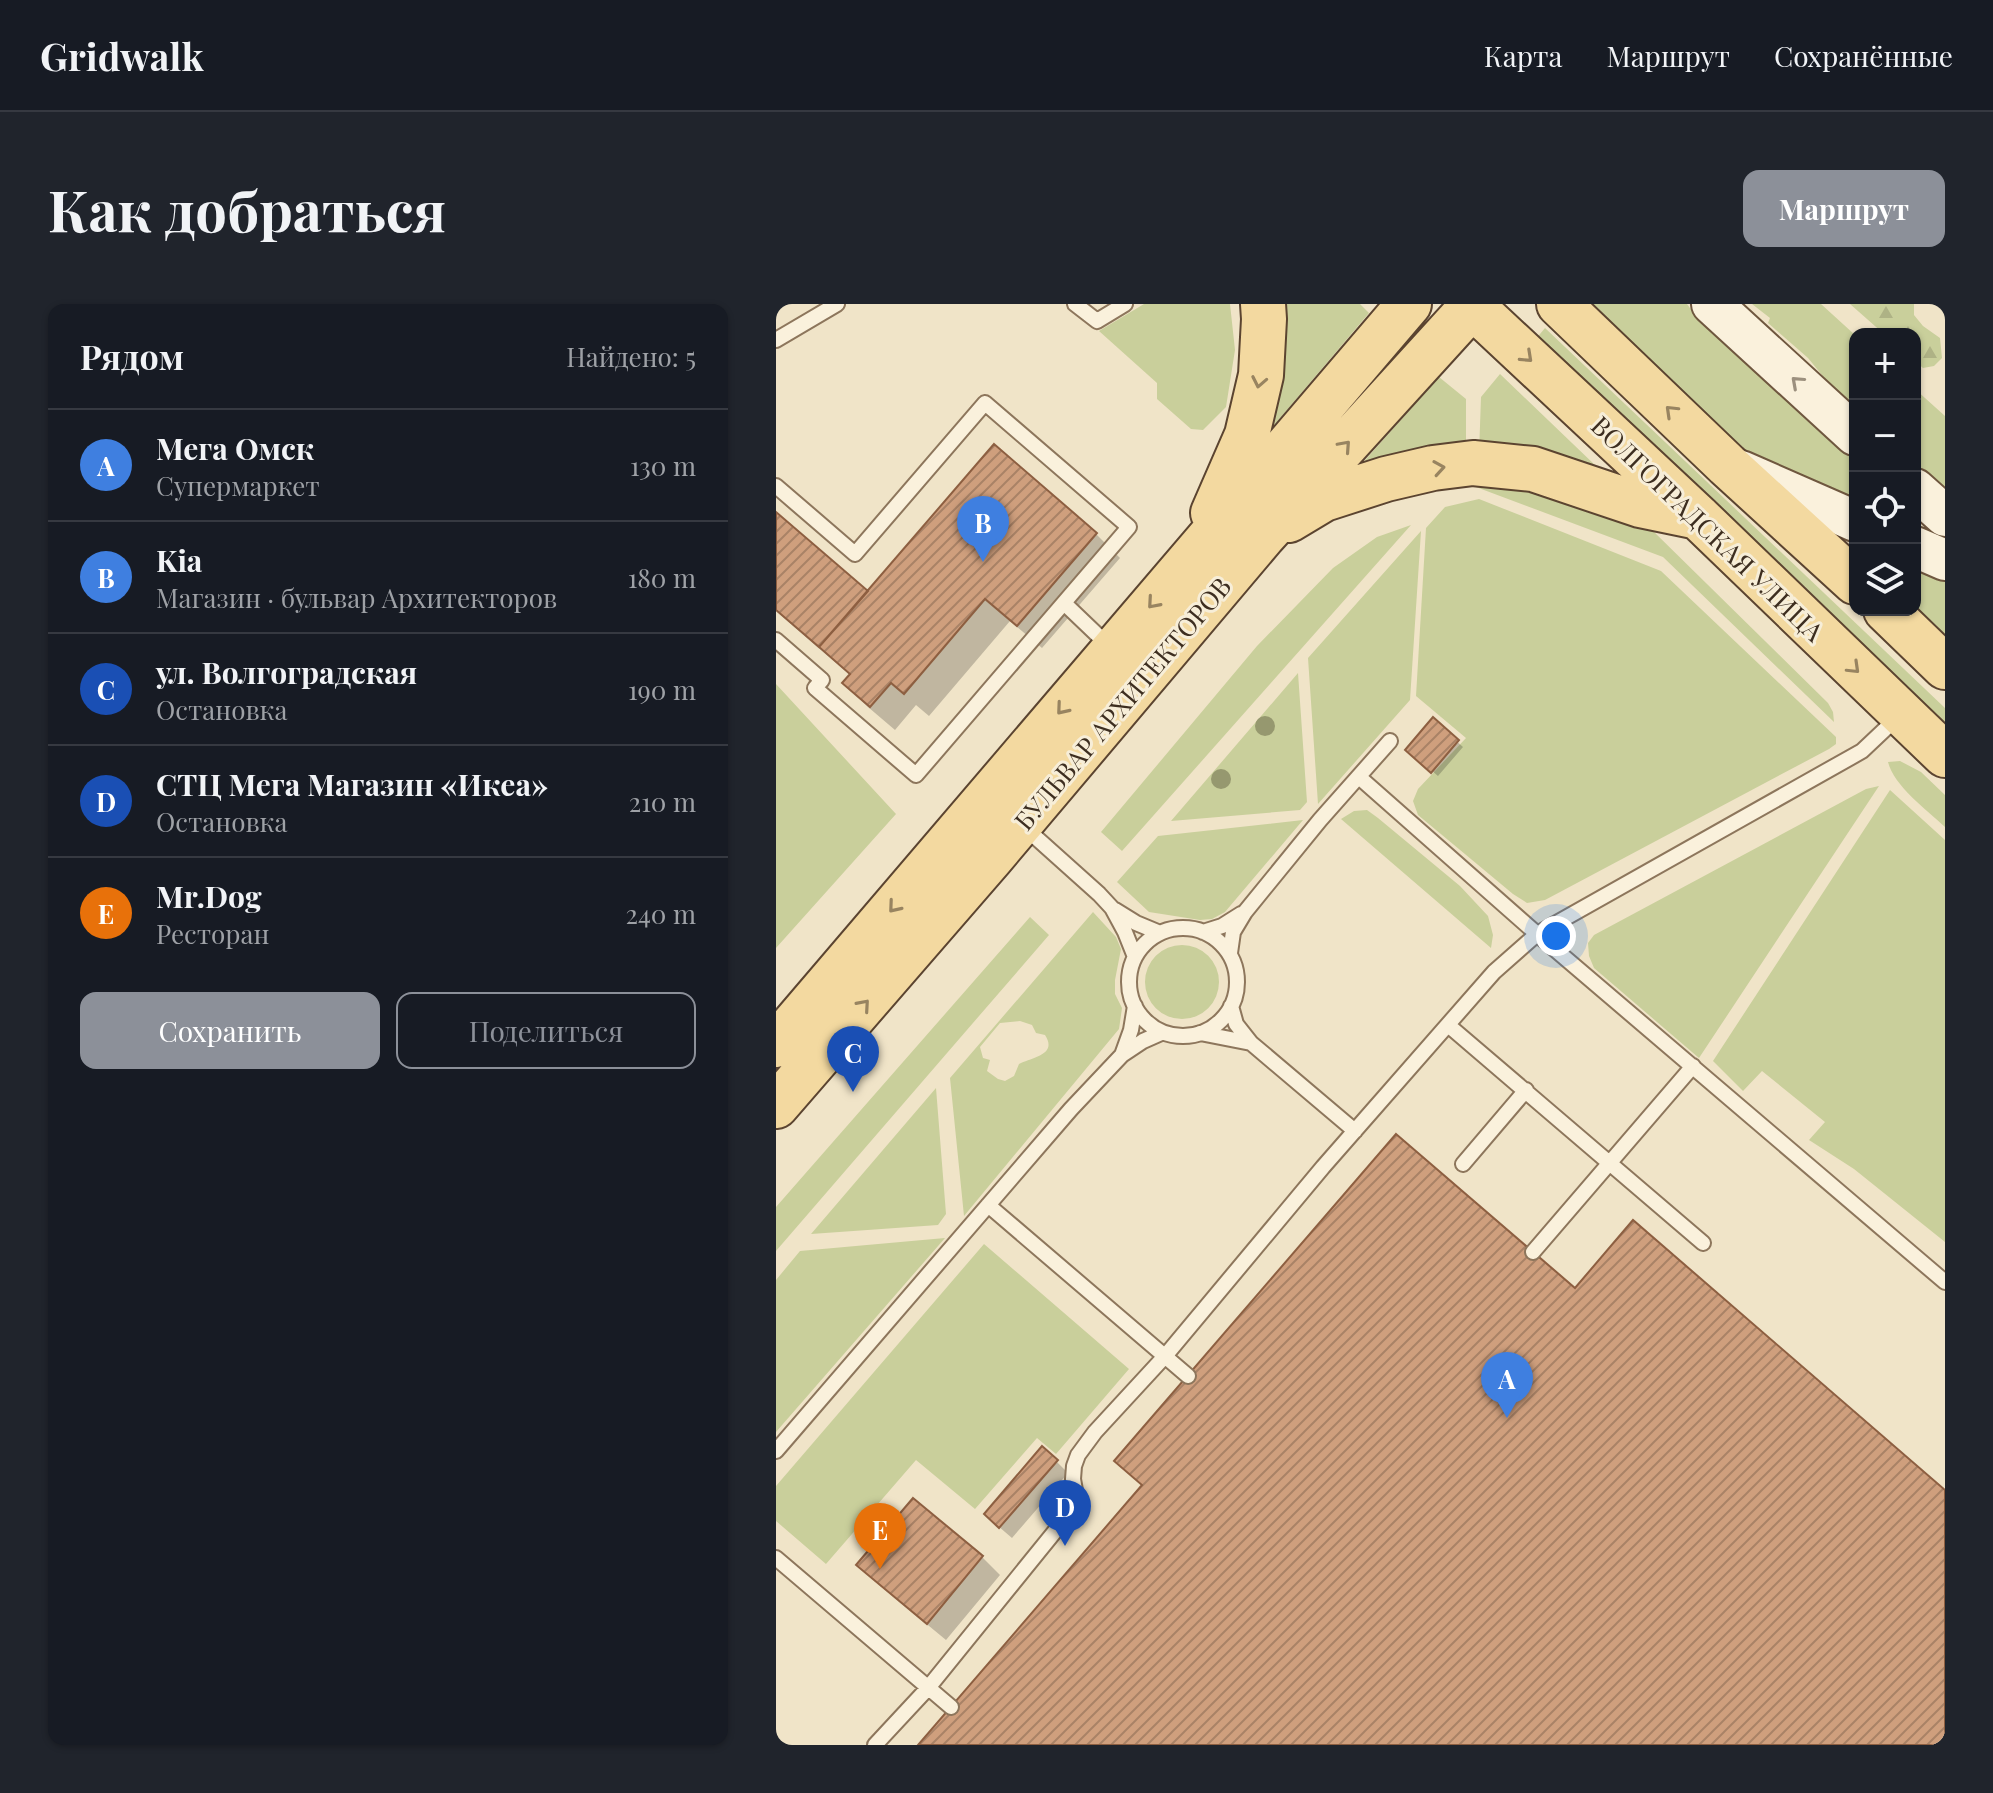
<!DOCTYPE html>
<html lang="ru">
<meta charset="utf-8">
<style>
:root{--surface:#171b24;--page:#20242c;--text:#f1f3f6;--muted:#9ea1a6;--line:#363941;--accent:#8c9099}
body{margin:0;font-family:"Playfair Display",serif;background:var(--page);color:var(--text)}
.controls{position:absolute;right:24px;top:24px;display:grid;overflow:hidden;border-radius:16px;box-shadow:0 2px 6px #0004}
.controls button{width:72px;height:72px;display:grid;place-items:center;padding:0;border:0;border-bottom:2px solid var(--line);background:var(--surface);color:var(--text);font:40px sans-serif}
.you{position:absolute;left:780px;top:632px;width:28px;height:28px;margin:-20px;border:6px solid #fff;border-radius:50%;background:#1a73e8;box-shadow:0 0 0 12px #1a73e833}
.badge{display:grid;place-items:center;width:52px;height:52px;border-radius:50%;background:var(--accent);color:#fff;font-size:26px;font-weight:700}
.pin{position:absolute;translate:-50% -66px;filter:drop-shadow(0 2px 4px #0008)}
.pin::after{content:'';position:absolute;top:42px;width:28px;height:24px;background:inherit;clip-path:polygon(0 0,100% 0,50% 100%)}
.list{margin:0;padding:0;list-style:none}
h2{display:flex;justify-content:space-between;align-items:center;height:104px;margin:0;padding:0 32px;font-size:34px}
h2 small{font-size:26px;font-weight:400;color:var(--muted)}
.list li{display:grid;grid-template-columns:52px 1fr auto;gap:24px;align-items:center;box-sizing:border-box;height:112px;padding:0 32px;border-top:2px solid var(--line)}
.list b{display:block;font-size:30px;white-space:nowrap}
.list p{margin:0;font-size:26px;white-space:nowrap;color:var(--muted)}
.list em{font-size:26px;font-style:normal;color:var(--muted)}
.actions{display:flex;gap:16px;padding:24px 32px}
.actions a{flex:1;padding:18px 0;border:2px solid var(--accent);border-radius:16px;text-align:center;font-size:28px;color:var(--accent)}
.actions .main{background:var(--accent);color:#fff}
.icon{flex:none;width:44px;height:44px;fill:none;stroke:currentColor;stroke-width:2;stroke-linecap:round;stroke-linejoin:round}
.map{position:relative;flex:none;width:1169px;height:1441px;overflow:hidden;border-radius:16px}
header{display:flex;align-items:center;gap:48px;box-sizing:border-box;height:112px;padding:0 40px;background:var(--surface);border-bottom:2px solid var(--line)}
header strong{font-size:38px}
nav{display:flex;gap:44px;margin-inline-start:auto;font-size:28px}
.intro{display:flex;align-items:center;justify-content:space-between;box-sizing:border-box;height:192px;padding:0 48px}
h1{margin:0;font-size:56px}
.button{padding:20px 36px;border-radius:16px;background:var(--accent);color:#fff;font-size:28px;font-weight:700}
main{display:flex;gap:48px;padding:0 48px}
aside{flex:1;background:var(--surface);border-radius:16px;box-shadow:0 2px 6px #0004}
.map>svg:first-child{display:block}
.green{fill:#c9cf9b;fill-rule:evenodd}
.forest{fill:url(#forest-firs)}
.shadow{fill:#0003}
.building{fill:url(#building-hatch);stroke:#8d5f41;stroke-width:2}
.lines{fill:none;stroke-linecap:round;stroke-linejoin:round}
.lane-casing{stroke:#8d765c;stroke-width:18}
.secondary-casing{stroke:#6f573f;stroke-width:44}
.primary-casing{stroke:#5b4430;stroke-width:48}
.lane{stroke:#faf1dc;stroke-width:14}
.secondary{stroke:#faf1dc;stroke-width:40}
.primary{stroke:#f3d9a0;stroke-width:44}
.tree{fill:#96986f}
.oneway{stroke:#988460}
.oneway2{stroke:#9c907e}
.labels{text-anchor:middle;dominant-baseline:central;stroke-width:6;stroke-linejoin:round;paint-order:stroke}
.street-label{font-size:26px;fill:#3d2e20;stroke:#f7eed8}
</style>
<header>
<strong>Gridwalk</strong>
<nav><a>Карта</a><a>Маршрут</a><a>Сохранённые</a></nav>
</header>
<div class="intro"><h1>Как добраться</h1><a class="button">Маршрут</a></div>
<main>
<aside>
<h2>Рядом<small>Найдено: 5</small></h2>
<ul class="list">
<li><span class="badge" style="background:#3f7fe0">A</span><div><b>Мега Омск</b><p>Супермаркет</p></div><em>130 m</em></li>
<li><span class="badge" style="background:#3f7fe0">B</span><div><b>Kia</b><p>Магазин · бульвар Архитекторов</p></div><em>180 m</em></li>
<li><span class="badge" style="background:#1a4fb4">C</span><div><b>ул. Волгоградская</b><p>Остановка</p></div><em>190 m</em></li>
<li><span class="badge" style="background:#1a4fb4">D</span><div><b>СТЦ Мега Магазин «Икеа»</b><p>Остановка</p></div><em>210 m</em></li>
<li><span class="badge" style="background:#e8710a">E</span><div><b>Mr.Dog</b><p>Ресторан</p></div><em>240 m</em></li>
</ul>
<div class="actions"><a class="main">Сохранить</a><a>Поделиться</a></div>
</aside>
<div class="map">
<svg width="1169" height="1441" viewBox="0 0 1169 1441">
<defs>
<pattern id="forest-firs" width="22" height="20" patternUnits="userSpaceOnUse" patternTransform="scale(2)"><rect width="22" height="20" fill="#c9cf9b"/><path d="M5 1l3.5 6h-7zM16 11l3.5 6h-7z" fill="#aeb285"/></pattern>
<pattern id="building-hatch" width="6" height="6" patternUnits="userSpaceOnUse" patternTransform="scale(2)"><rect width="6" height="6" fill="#cf9f7d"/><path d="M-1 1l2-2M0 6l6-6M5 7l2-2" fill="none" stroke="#a98266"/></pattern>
</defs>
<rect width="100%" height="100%" fill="#f0e4c8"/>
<path class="green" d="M368,0h86l5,46 -9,57 -23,23 -12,-1 -34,-30v-16l-58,-52z
M499,0h85l9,9 -115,136z
M810,0h101l13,18 155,139v48l-77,-35 -40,-28z
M976,0h69l34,31v80l-47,-57 -40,-35 2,-5z
M769,24l400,380v23l-410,-391z
M724,70l121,116 -142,-36 2,-57z
M663,73l27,22v55l-115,22z
M1139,85l30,27v86l-30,-27z
M701,174l33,2 140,48 178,175 5,9 1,10 -171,-165 -187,-70z
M703,195l182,72 175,166v7l-7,5 -284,151 -18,3 -14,-9 -95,-79 -5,-14 5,-12 48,-51 -50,-42 10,-168 19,-21z
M635,221l-289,326 -21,-19 156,-186 76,-78 44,-31z
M645,227l-11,169 -92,104 -10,-146z
M1139,259l30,14v64l-30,-31z
M522,369l9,129 -7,8 -129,11z
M0,380l120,130 -120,134z
M1124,457l21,11 24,23v32c-18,-17 -51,-41 -57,-65z
M1103,482l-180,272 -105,-90 -5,-12 -1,-13 6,-8 272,-146z
M1114,486l55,50v402l-91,-73 -45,-29 16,-18 -63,-51 -19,20 -30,-30z
M591,506l11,8 82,68 28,30 5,19 -2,13 -150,-129 13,-8z
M527,516l-78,92 -13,7 -12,1 -51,-8 -32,-30 41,-46z
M317,608l23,25 5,12 -6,31v14l7,14 -3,21 -155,187 -14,-138zM244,717l12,4 4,8 9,2c13,20 -13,22 -26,29l-5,12 -9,5 -7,-2 -11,-8 3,-11 -7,-2 -3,-11 20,-24z
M254,613l19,18 -273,316v-44z
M369 678a37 37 0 1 1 74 0a37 37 0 1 1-74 0Z
M160,784l10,126 -8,11 -127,9z
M169,934l-169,194v-152l24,-29z
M208,940l145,125 -73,85 -19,-16 -62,71 -59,-49 -90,104 -50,-43v-35z"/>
<path class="forest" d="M1074,0h64v11l9,11 17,12 2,20 -8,8 -11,2 -8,-7v-27h-31z"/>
<path class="shadow" d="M0,211l92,79 228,-60 24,24 -78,90 -32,-27 -81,95 -13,-11 -21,25 -27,-23 -24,-24 7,-7 -75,-65z
M657,416l30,27 -25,29 -25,-21z
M280,1157l12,12 -56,65 -14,-12z
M206,1253l18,18 -54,65 -69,-57 -18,-18z"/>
<path class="building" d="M218,140l103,89 -80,93 -32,-27 -81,95 -13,-11 -21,24 -28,-24 8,-9 -31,-27z
M0,208l92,79 -49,56 -43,-37z
M657,413l26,23 -28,33 -26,-23z
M620,830l179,154 58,-68 312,270v255h-1027l224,-260 -28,-24z
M266,1142l16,14 -59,68 -15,-14z
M137,1194l70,58 -56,68 -71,-59z"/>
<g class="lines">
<g class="lane-casing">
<path id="lane" d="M299,0l22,17 28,-17
M0,36l61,-36
M0,182l79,68 130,-151 144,124 -213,248 -101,-87 7,-8 -46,-40
M288,299l46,44
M583,473l178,157 408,348
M246,521l77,69 13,14 13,24 10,25
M339,606l21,13 24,10
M353 678a54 54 0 1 1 108 0a54 54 0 1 1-108 0Z
M427,628l19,-6 19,-12
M454,649l3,-21 12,-20 75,-92 70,-79
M455,702l5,18 15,19 104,88
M672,721l255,218
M424,729l51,10
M346,751l9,-25 4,-24
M687,860l63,-74
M212,901l200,171
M757,948l160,-186
M0,1147l295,-342 51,-54 21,-14 18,-8
M0,1254l175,149
M99,1441l53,-57 141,-174 5,-8 2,-10 -3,-17 1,-13 4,-11 17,-23 71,-77 157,-188 171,-195 43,-38 325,-183 36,-34"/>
</g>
<g class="secondary-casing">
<path id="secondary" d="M936,0l143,131
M965,167l114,50
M1139,185l30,27
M1139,243l30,13"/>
</g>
<g class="primary-casing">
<path id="primary" d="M694,0l228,213 247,238
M783,0l168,161 128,117
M437,209l34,-78 14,-60 3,-56 -1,-15
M513,216l35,-21 62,-20 47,-11 40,-5 60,6 107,36 58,12
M1110,306l59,57
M0,741l633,-741
M0,802l215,-248 272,-322 211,-232"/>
</g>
<use href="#lane" class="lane"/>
<use href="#secondary" class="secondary"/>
<use href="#primary" class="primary"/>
</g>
<g class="tree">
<circle cx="489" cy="422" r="10"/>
<circle cx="445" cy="475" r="10"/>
</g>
<defs><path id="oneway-chevron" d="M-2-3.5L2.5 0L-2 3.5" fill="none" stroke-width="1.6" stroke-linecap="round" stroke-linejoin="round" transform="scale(2)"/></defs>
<g class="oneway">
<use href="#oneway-chevron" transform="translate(751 53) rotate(43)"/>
<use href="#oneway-chevron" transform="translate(483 78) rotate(101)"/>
<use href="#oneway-chevron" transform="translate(895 107) rotate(-136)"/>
<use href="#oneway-chevron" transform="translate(569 142) rotate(-48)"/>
<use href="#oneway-chevron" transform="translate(663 164) rotate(-9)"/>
<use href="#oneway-chevron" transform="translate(377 299) rotate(131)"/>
<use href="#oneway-chevron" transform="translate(1078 364) rotate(44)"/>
<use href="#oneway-chevron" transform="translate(286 405) rotate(130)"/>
<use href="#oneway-chevron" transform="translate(118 603) rotate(130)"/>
<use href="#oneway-chevron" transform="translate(88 701) rotate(-49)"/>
</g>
<use class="oneway2" href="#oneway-chevron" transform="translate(1021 78) rotate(-138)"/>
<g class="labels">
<g class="street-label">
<text transform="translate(932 224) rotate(44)">ВОЛГОГРАДСКАЯ УЛИЦА</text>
<text transform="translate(346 399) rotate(-50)">БУЛЬВАР АРХИТЕКТОРОВ</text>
</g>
</g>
</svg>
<div class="controls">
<button>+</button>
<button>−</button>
<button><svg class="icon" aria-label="locate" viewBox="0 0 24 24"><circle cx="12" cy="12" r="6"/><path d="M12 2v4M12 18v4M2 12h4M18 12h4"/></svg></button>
<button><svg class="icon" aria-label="layers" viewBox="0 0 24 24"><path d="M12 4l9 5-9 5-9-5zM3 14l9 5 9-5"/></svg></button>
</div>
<div class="you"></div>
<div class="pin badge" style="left:731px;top:1114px;background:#3f7fe0">A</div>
<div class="pin badge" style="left:207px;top:258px;background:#3f7fe0">B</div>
<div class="pin badge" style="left:77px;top:788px;background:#1a4fb4">C</div>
<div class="pin badge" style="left:289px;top:1242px;background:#1a4fb4">D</div>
<div class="pin badge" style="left:104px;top:1265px;background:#e8710a">E</div>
</div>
</main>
